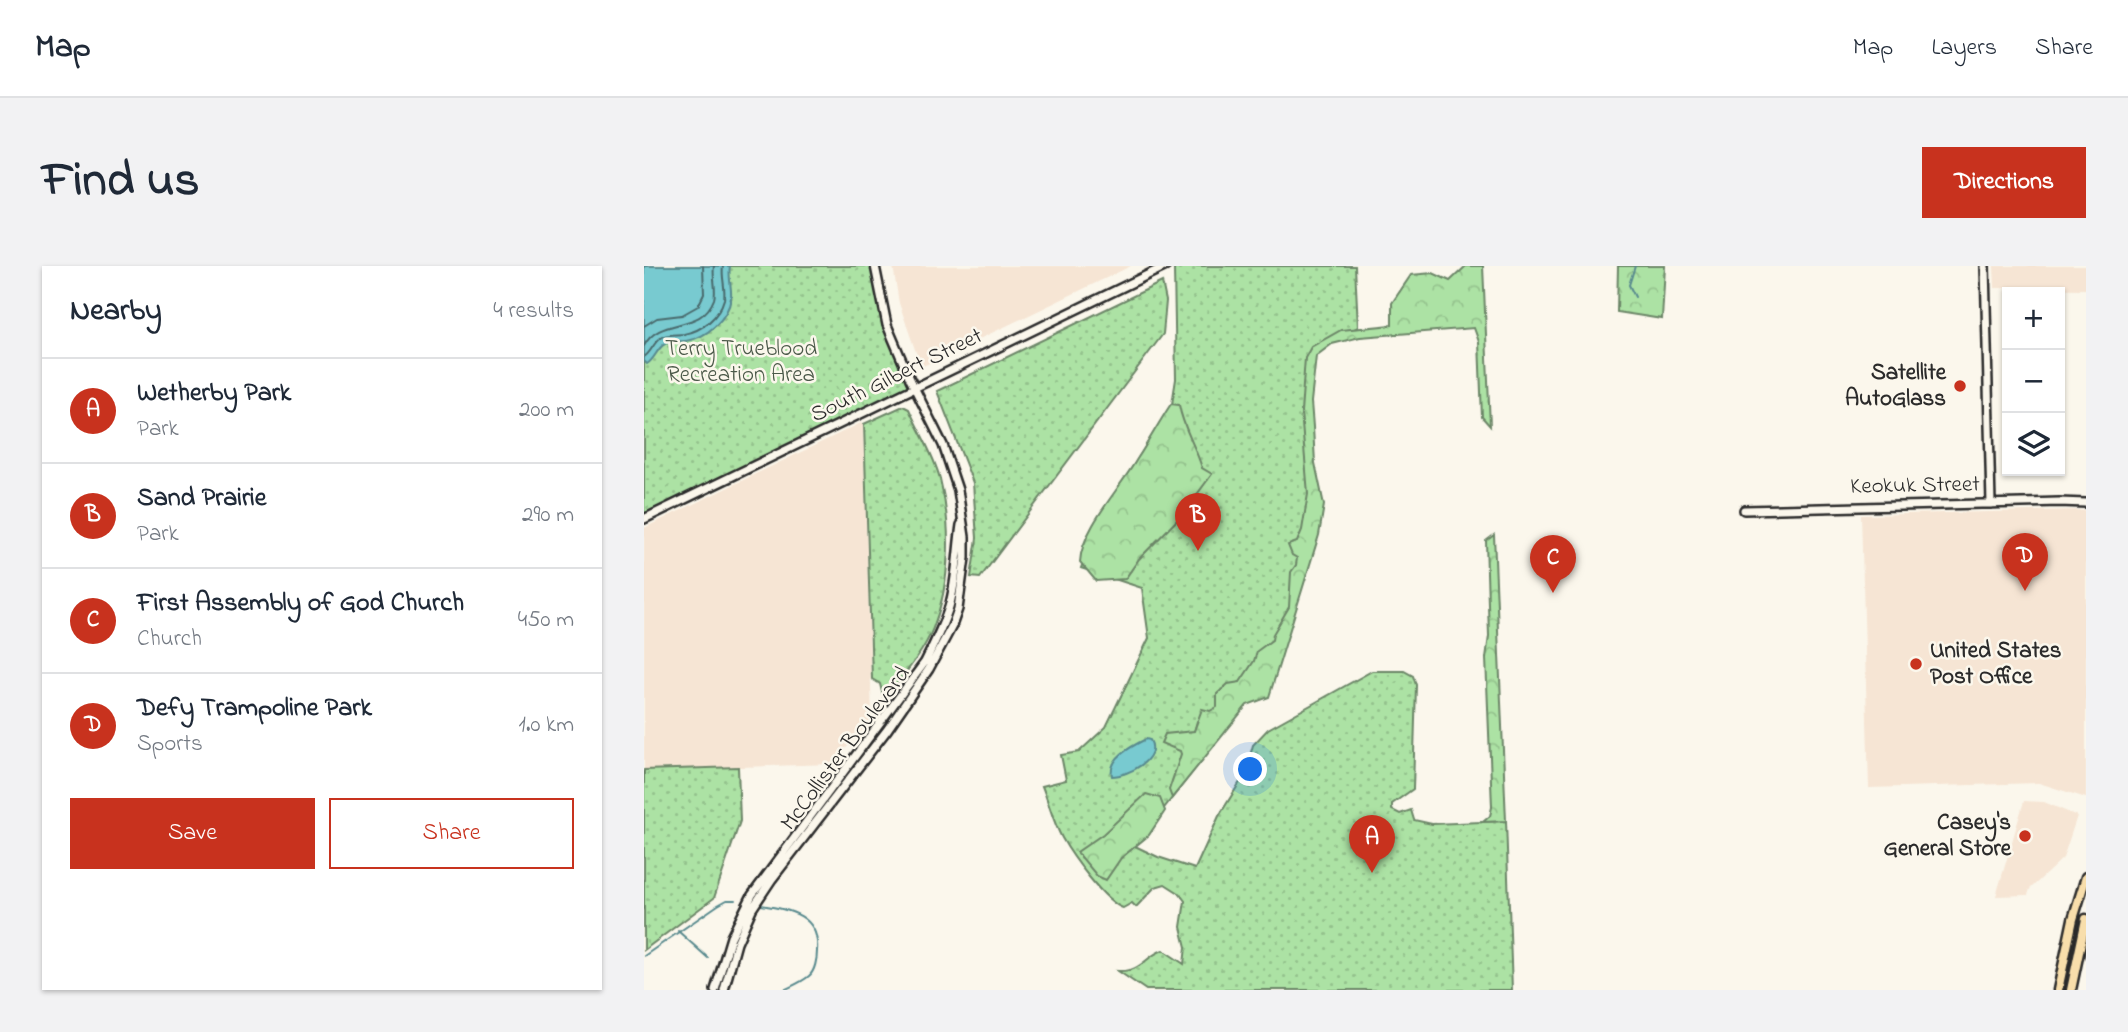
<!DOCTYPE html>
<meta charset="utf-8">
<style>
:root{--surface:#fff;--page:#f2f2f3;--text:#1f2937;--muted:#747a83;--line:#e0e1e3;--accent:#c8321e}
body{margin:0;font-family:"Indie Flower",sans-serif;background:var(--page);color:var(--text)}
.controls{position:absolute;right:21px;top:21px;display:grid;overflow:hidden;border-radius:0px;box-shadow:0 2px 5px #0004}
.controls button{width:63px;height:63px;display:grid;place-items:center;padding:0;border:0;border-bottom:2px solid var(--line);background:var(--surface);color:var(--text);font:35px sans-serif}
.you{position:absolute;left:607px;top:504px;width:24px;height:24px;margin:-18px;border:5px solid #fff;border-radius:50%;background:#1a73e8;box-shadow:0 0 0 10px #1a73e833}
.badge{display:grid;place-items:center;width:46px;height:46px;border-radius:50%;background:var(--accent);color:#fff;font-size:23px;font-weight:700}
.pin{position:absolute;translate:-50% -58px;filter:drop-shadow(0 2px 4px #0008)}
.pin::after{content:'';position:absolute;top:37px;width:24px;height:21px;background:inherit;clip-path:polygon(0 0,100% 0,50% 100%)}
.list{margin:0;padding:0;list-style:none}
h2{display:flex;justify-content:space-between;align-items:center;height:91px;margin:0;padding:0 28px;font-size:30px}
h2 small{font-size:23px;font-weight:400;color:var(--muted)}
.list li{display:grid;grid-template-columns:46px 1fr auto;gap:21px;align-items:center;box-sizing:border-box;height:105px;padding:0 28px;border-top:2px solid var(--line)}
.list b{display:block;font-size:26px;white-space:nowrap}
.list p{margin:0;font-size:23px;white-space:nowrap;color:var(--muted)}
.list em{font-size:23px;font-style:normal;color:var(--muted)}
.actions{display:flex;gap:14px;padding:21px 28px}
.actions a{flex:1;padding:16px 0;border:2px solid var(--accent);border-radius:0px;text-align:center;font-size:24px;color:var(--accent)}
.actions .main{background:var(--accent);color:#fff}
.icon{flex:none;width:38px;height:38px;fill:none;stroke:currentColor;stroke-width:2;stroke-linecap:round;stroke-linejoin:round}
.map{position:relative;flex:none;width:1442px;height:724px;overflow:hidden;border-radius:0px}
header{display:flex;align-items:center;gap:42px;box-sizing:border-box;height:98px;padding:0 35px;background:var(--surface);border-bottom:2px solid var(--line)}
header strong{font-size:33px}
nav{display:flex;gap:38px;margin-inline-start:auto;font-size:24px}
.intro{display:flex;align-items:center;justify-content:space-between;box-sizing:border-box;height:168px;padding:0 42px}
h1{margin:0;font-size:49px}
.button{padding:18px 32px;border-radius:0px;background:var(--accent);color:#fff;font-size:24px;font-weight:700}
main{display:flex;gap:42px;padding:0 42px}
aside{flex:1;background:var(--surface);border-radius:0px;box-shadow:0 2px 5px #0004}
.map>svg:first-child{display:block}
.built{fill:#f6e5d4}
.green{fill:url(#green-dots);stroke:#6c8668;stroke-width:2}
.forest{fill:url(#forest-crowns);stroke:#6c8668;stroke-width:2}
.water{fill:#78cad0;stroke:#598a8e;stroke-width:2}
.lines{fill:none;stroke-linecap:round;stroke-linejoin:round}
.shore{stroke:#4a6b6d;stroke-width:2}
.stream{stroke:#598a8e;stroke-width:2}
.secondary-casing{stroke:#2b2b2b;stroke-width:12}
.primary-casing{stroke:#2b2b2b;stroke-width:13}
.secondary{stroke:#fbf7ec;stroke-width:7}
.primary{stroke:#f8deab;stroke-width:8}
.poi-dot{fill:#c8321e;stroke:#fbf7ec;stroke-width:2.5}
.labels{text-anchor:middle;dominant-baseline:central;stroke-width:5;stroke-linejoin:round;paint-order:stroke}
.park-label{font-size:23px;fill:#4b5949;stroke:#fbf7ec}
.poi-label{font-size:23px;font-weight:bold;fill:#2b2b2b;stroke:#fbf7ec;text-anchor:end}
.street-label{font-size:23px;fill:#2b2b2b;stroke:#fbf7ec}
</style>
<header>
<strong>Map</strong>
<nav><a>Map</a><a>Layers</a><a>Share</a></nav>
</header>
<div class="intro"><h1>Find us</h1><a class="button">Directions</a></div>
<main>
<aside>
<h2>Nearby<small>4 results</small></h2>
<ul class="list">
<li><span class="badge">A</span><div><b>Wetherby Park</b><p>Park</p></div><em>200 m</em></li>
<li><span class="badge">B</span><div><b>Sand Prairie</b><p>Park</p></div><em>290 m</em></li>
<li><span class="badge">C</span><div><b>First Assembly of God Church</b><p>Church</p></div><em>450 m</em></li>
<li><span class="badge">D</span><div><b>Defy Trampoline Park</b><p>Sports</p></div><em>1.0 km</em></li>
</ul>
<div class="actions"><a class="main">Save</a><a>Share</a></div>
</aside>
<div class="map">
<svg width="1442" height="724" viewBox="0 0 1442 724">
<defs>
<pattern id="green-dots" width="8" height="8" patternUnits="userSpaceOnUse" patternTransform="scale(1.75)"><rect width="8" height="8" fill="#ace2a4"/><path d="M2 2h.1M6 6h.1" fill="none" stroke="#94c28d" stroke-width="1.8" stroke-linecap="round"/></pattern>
<pattern id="forest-crowns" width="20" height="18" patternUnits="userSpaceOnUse" patternTransform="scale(1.75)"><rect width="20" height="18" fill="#ace2a4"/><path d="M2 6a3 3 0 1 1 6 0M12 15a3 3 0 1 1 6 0" fill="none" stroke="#94c28d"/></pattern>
</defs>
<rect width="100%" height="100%" fill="#fbf7ec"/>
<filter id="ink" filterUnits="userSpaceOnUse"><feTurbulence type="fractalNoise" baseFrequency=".0143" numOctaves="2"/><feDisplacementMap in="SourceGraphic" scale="14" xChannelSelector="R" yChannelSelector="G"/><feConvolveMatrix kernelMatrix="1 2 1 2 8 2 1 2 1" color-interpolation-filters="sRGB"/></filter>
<g filter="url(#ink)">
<path class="built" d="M249,0h238l-210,101 -22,-64z
M1350,0h92v23l-91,-1z
M219,156l9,297 -40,45 -188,6v-242z
M1433,244l9,1v287l-47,-15 -170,5 -8,-273z
M1380,535l20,1 33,14 -14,42 -33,31 -2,6 -32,1z"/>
<path class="green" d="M0,0h231l7,42 33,81 -271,130z
M536,0h175l3,61 -47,26 -3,91 6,91 -46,142 -28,5 -22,25 -21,14 -3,11 -8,1 20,22 -61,77 -24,26 14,-12 23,11 37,12 24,-53 26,-42 8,-29 15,-16 104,-58h32l9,5 3,9 -3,104 -21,15v6l8,4 11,-4 3,10 18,4 74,-3 6,169h-366l-28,-19c24,1 26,-14 45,-21l21,14 2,-17 -5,-20 4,-26 -6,-8 -14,-9 -10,3 -19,20 -4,-4 -9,5c-18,-6 -51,-52 -61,-70 -9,-16 -13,-35 -20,-52l24,-6 -5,-25 18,-3 27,-25 43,-89 -7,-50 -61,-20 17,-46 74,-118 4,-25 -2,-110z
M518,16l4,19 -3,33 -183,244 -9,-1 6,-39 -4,-55 -36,-92z
M259,140l6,3c10,23 25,46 31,70 12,46 11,104 -7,149 -10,26 -32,50 -49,72l-4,-16 -8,-5 -8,-255z
M94,501l2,54 -26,77 -70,52v-180z"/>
<path class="forest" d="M822,0h17l7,160 -8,-9 -3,-75 -5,-14 -114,9 -28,7 -16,12 -5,46 2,25 2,36 9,42 -5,30 -50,162 -22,8 -75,93 -3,-8 12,-36 -1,-3 -19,-8 4,-9 29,-3 8,-22 8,2 7,-4v-13l11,-10 12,-2 14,-21 3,-10 15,-11 1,-6 16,-27 2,-35 5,-7 1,-7 -5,-3 -4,-10 9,-3 5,-12 6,-36 -7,-82 4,-54 6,-11 30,-17 51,-5v-22l19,-28 22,-2 17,8z
M974,0h47l-3,53 -45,-7z
M527,138l8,1c4,23 16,40 23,63l10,6 -31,42 -42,43 -14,20 -29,2 -16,-19c1,-32 41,-75 57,-103 12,-18 22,-37 34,-55z
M850,269l12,286 -23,1 7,-6 2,-9 -6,-149 3,-22 -3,-95z
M502,528l14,4 5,13 -16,24 -28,23 -15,22 -9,-4 -20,-24 26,-18z"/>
<path class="water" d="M0,0h86c-2,11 2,21 1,32 -3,21 -25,40 -45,43 -7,1 -15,-1 -21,3 -8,4 -10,15 -18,20l-3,-3z
M502,473l4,1c11,19 -22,36 -38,36 -4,-18 20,-30 34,-37z"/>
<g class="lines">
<path class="shore" d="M0,60l13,-8 25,-3 16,-9 6,-12 -1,-28
M0,80c16,-31 57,-12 70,-47 3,-10 -2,-22 0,-33
M0,91c8,-5 9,-15 18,-20 7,-3 15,-2 22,-3 18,-3 35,-17 40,-35 2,-11 -3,-22 -1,-33"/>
<path class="stream" d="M991,31l-6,-12 6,-19
M117,639c29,5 59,10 56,46 0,8 -2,20 -8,25 -7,6 -17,10 -25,14
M34,665l30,27
M0,690l74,-51 9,-5h8"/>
<g class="secondary-casing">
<path id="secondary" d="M1341,0l6,238
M1100,244l315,-8 27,1
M0,253l522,-253
M71,724l16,-53 21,-42 173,-233c9,-18 18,-36 24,-55 8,-27 8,-55 12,-82
M80,724l13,-47 15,-34 20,-30 115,-149 42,-61 23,-43 6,-17 7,-51v-21l-7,-47 -15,-45 -33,-66 -23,-54 -12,-59"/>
</g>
<g class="primary-casing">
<path id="primary" d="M1414,724l15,-71 13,-42
M1427,724l15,-71"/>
</g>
<use href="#secondary" class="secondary"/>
<use href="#primary" class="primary"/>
</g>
</g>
<g class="poi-dot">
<circle cx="1316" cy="120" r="7"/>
<circle cx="1272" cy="398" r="7"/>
<circle cx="1381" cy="570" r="7"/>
</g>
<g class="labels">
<g class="park-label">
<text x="97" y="83">Terry Trueblood<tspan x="97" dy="26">Recreation Area</tspan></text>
</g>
<g class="poi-label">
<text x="1302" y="107">Satellite<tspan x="1302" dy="26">AutoGlass</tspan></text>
<text x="1286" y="385" text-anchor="start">United States<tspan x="1286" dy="26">Post Office</tspan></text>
<text x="1367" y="557">Casey's<tspan x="1367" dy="26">General Store</tspan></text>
</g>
<g class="street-label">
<text transform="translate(253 110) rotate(-26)">South Gilbert Street</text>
<text transform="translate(1271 220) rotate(-1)">Keokuk Street</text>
<text transform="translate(202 483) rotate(-53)">McCollister Boulevard</text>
</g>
</g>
</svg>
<div class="controls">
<button>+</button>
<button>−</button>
<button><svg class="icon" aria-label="layers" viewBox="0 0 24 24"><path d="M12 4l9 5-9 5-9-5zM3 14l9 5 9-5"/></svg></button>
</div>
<div class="you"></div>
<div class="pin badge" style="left:728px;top:607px">A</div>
<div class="pin badge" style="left:554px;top:285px">B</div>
<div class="pin badge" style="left:909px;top:327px">C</div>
<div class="pin badge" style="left:1381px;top:325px">D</div>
</div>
</main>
